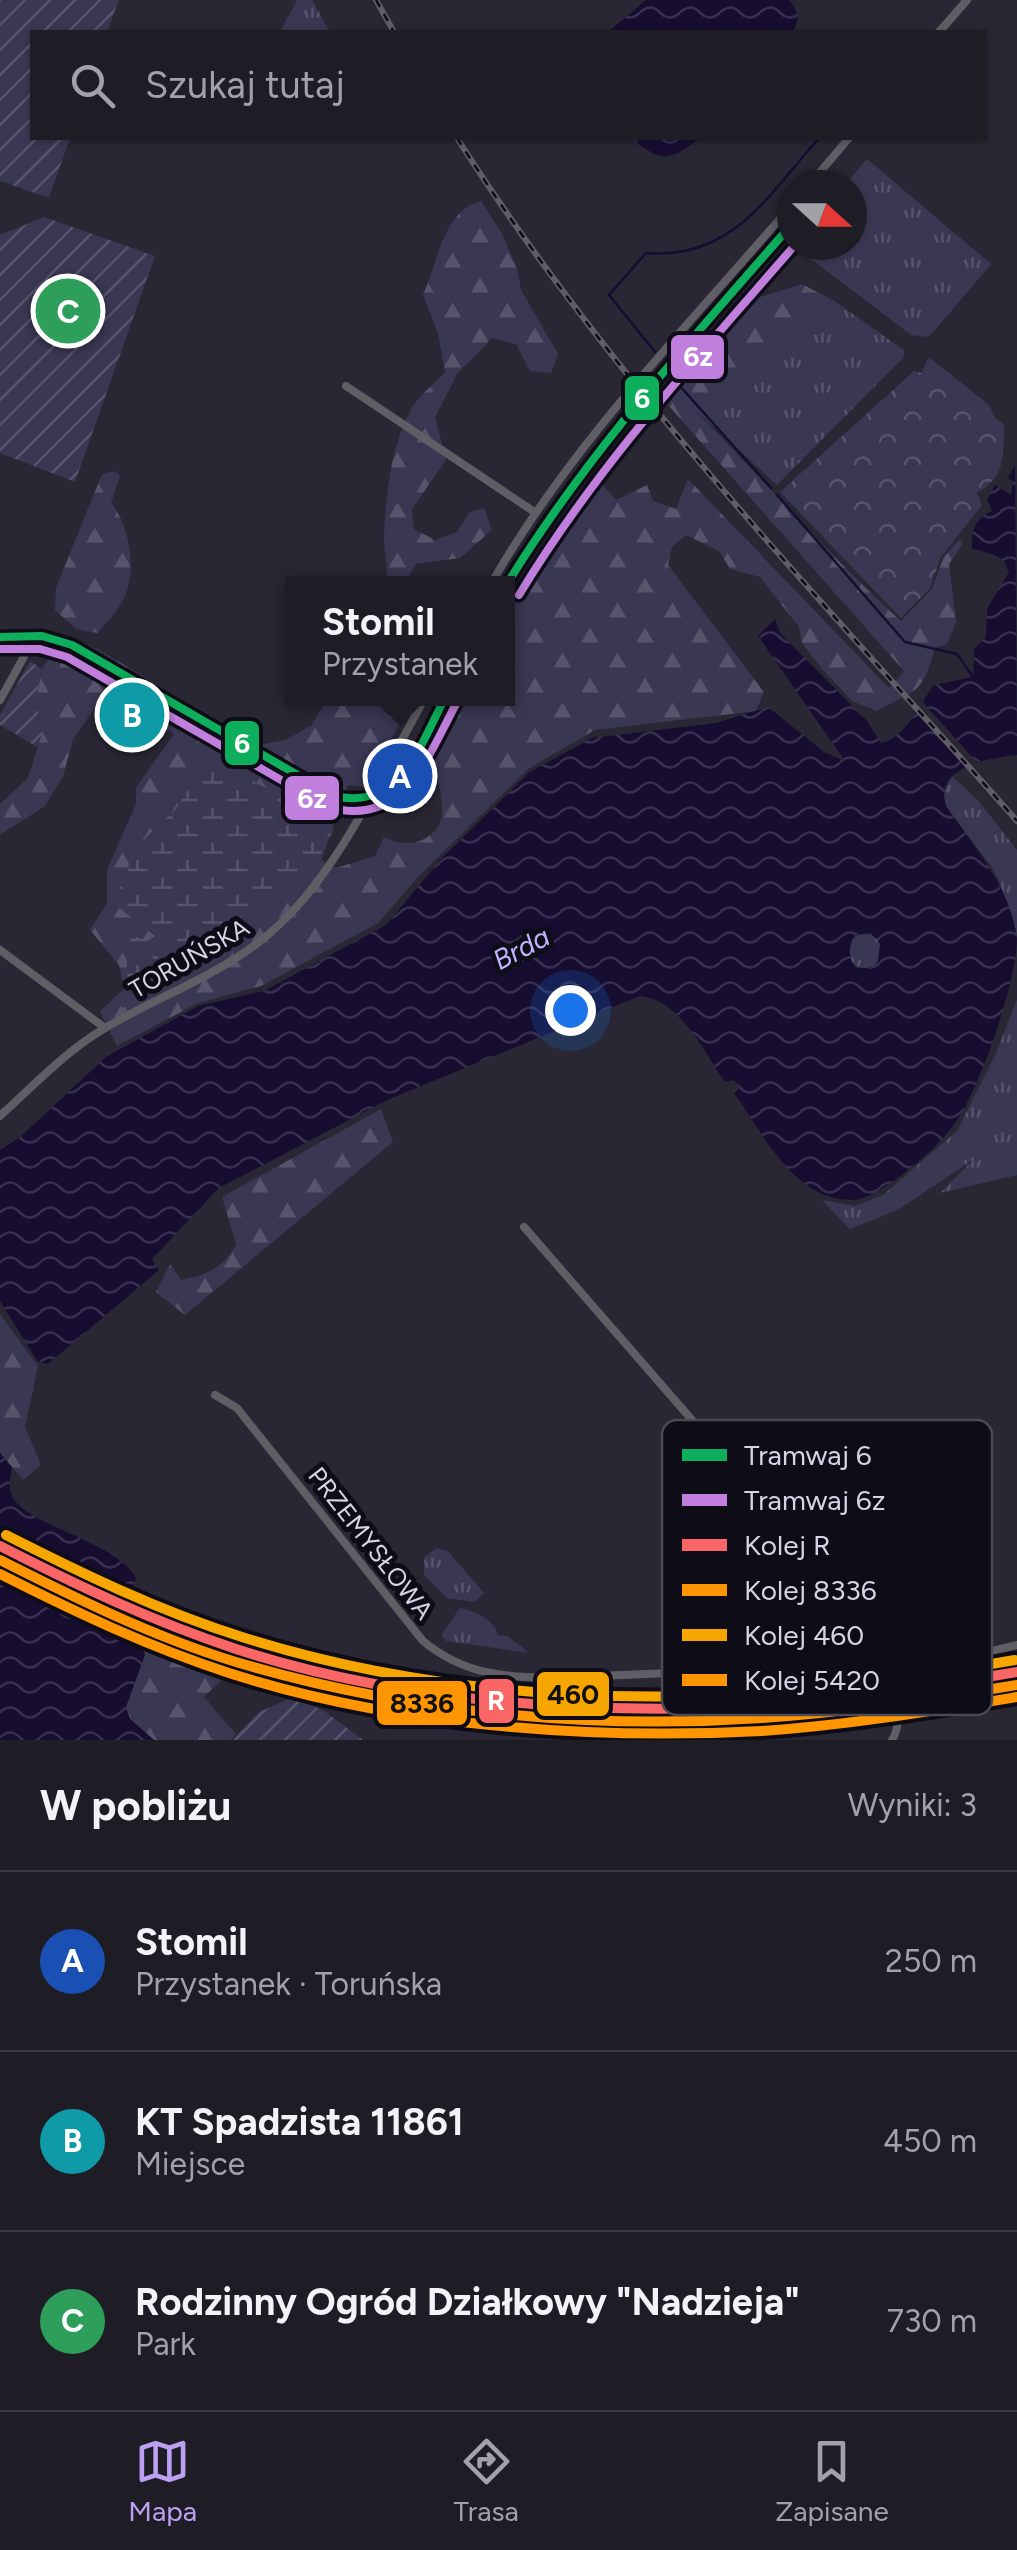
<!DOCTYPE html>
<html lang="pl">
<meta charset="utf-8">
<style>
:root{--surface:#1e1d26;--page:#26262e;--text:#f1f3f6;--muted:#a1a2a7;--line:#3c3b43;--accent:#bca0f2}
body{margin:0;font-family:Figtree,sans-serif;background:var(--page);color:var(--text)}
.compass{position:absolute;left:777px;top:170px;width:90px;height:90px;border-radius:50%;background:var(--surface);box-shadow:0 2px 8px #0004;rotate:111deg}
.you{position:absolute;left:570px;top:1010px;width:35px;height:35px;margin:-25px;border:8px solid #fff;border-radius:50%;background:#1a73e8;box-shadow:0 0 0 15px #1a73e833}
.badge{display:grid;place-items:center;width:65px;height:65px;border-radius:50%;background:var(--accent);color:#fff;font-size:32px;font-weight:700}
.pin{position:absolute;translate:-50% -50%;border:5px solid #fff;box-shadow:0 2px 10px #0006}
.popup{position:absolute;left:285px;top:576px;width:230px;height:130px;box-sizing:border-box;display:grid;place-content:center;border-radius:0px;background:var(--surface);filter:drop-shadow(0 2px 8px #0005);font-size:32px;white-space:nowrap;color:var(--muted)}
.popup b{font-size:38px;color:var(--text)}
.popup::after{content:'';position:absolute;left:50%;top:100%;margin-left:-20px;border:20px solid transparent;border-top-color:var(--surface)}
.list{margin:0;padding:0;list-style:none}
h2{display:flex;justify-content:space-between;align-items:center;height:130px;margin:0;padding:0 40px;font-size:42px}
h2 small{font-size:32px;font-weight:400;color:var(--muted)}
.list li{display:grid;grid-template-columns:65px 1fr auto;gap:30px;align-items:center;box-sizing:border-box;height:180px;padding:0 40px;border-top:2px solid var(--line)}
.list b{display:block;font-size:38px;white-space:nowrap}
.list p{margin:0;font-size:32px;white-space:nowrap;color:var(--muted)}
.list em{font-size:32px;font-style:normal;color:var(--muted)}
.icon{flex:none;width:55px;height:55px;fill:none;stroke:currentColor;stroke-width:2;stroke-linecap:round;stroke-linejoin:round}
.map{position:relative;flex:none;width:1017px;height:1740px;overflow:hidden}
.search{position:absolute;background:var(--surface);box-shadow:0 2px 8px #0004;left:30px;right:30px;top:30px;height:110px;display:flex;align-items:center;gap:25px;box-sizing:border-box;padding:0 35px;border-radius:0px;color:var(--muted);font-size:38px}
.sheet{height:670px;background:var(--surface)}
nav{display:flex;justify-content:space-around;align-items:center;box-sizing:border-box;height:140px;border-top:2px solid var(--line);background:var(--surface);font-size:28px;color:var(--muted)}
nav a{display:grid;justify-items:center;gap:5px}
nav .on{color:var(--accent)}
.map>svg:first-child{display:block}
.grass{fill:url(#grass-tufts)}
.forest{fill:url(#forest-firs)}
.wetland{fill:url(#wetland-marsh)}
.park{fill:url(#park-crowns)}
.garden{fill:url(#garden-furrows)}
.water{fill:url(#water-waves);fill-rule:evenodd}
.pier{fill:#282733}
.lines{fill:none;stroke-linecap:round;stroke-linejoin:round}
.stream{stroke:#160d31;stroke-width:2.5}
.minor{stroke:#5e5e64;stroke-width:8}
.rail-casing{stroke:#5f5e66;stroke-width:6}
.rail{stroke:#0e0d17;stroke-width:2.5;stroke-dasharray:8;stroke-linecap:butt}
.rail-1-casing{stroke:#0e0d17;stroke-width:18}
.rail-2-casing{stroke:#0e0d17;stroke-width:18}
.rail-3-casing{stroke:#0e0d17;stroke-width:18}
.rail-4-casing{stroke:#0e0d17;stroke-width:18}
.rail-1{stroke:#fa6666;stroke-width:10}
.rail-2{stroke:#ff9500;stroke-width:10}
.rail-3{stroke:#f7a600;stroke-width:10}
.rail-4{stroke:#ff9500;stroke-width:10}
.tram-1-casing{stroke:#0e0d17;stroke-width:15}
.tram-2-casing{stroke:#0e0d17;stroke-width:15}
.tram-1{stroke:#0daf5c;stroke-width:8}
.tram-2{stroke:#c07fdc;stroke-width:8}
.labels{text-anchor:middle;dominant-baseline:central;stroke-width:10;stroke-linejoin:round;paint-order:stroke}
.street-label{font-size:25px;fill:#d5d4e4;stroke:#0e0d17}
.water-label{font-size:28px;font-style:italic;fill:#bdb5ff;stroke:#0e0d17}
.key{fill:#0e0d17;stroke:#4a4954;stroke-width:2.5}
.key-label{font-size:28px;fill:#d5d4e4}
.line-badge{stroke:#0e0d17;stroke-width:4}
.badge-label{font-size:28px;text-anchor:middle;font-weight:bold;fill:#fff}
.pale-badge-label{font-size:28px;text-anchor:middle;font-weight:bold;fill:#111}
</style>
<div class="map">
<svg width="1017" height="1740" viewBox="0 0 1017 1740">
<defs>
<pattern id="grass-tufts" width="24" height="20" patternUnits="userSpaceOnUse" patternTransform="scale(2.5)"><rect width="24" height="20" fill="#3a3752"/><path d="M3 7l-1-3M5 7V3M7 7l1-3M15 17l-1-3M17 17v-4M19 17l1-3" fill="none" stroke="#56536b"/></pattern>
<pattern id="forest-firs" width="22" height="20" patternUnits="userSpaceOnUse" patternTransform="scale(2.5)"><rect width="22" height="20" fill="#3a3752"/><path d="M5 1l3.5 6h-7zM16 11l3.5 6h-7z" fill="#56536b"/></pattern>
<pattern id="wetland-marsh" width="20" height="14" patternUnits="userSpaceOnUse" patternTransform="scale(2.5)"><rect width="20" height="14" fill="#3a3752"/><path d="M1 5h8M5 5V1M11 12h8M15 12V8" fill="none" stroke="#56536b"/></pattern>
<pattern id="park-crowns" width="20" height="18" patternUnits="userSpaceOnUse" patternTransform="scale(2.5)"><rect width="20" height="18" fill="#3a3752"/><path d="M2 6a3 3 0 1 1 6 0M12 15a3 3 0 1 1 6 0" fill="none" stroke="#56536b"/></pattern>
<pattern id="garden-furrows" width="10" height="10" patternUnits="userSpaceOnUse" patternTransform="scale(2.5)"><rect width="10" height="10" fill="#3a3752"/><path d="M-1 1l2-2M0 10L10 0M9 11l2-2" fill="none" stroke="#56536b"/></pattern>
<pattern id="water-waves" width="16" height="10" patternUnits="userSpaceOnUse" patternTransform="scale(2.5)"><rect width="16" height="10" fill="#160d31"/><path d="M0 5q4-4 8 0t8 0" fill="none" stroke="#372f4f"/></pattern>
</defs>
<rect width="100%" height="100%" fill="#282733"/>
<path class="grass" d="M297,0h15l18,32h-50z
M867,159l124,105 -62,73 -18,-2 -117,-89 58,-1v-60h-7z
M836,302l69,49 -2,7 -126,127 -85,-78 126,-86z
M952,776l25,23 40,51v86l-17,-53 -9,-17 -45,-60 -3,-12z
M848 951a17 17 0 1 1 34 0a17 17 0 1 1-34 0Z
M1017,999v176l-77,18 34,-34 -76,51 -48,19 -28,-29 34,6 27,-11 74,-64 40,-80z
M436,1548l12,3 36,42 -10,9 -27,-4 -23,-23v-18z
M460,1608c16,4 33,10 38,27l10,1 21,17 -83,-12 -5,-6z"/>
<path class="forest" d="M481,201l21,33 15,34 4,22 37,64 -7,19 -21,-2 -14,-27 -24,-6 -34,35 -23,44 11,43 -34,49 2,20 21,11 22,-8 13,-20 14,-4 8,22 -32,28 -44,6 -11,19 -21,1c7,-14 -1,-32 0,-47 2,-42 6,-85 25,-124 7,-15 25,-29 36,-41l-7,-39 -15,-38c14,-30 20,-85 58,-94z
M802,284l34,18 -18,19 -126,86c70,71 135,147 209,214l31,-32 11,-31 17,-19 3,5 -14,20 7,58 -9,22 -12,4c-14,49 -17,39 -58,63l-25,-10 -29,-31 -21,-27 -3,-16 -39,-50 -30,-8 -11,-18 -33,-16 -14,12 -4,18 96,127 -8,19 -161,19 -67,39 -109,107 -41,47 -117,63 -63,17 -81,43 -17,-35 24,-22 -5,-24 -29,-35 17,-27v-33l29,-66v-16l38,-54 -43,-31 -20,-9 -18,16 -20,30 -10,36 -18,30 -45,29v-31l28,-26 14,-45 -6,-33 6,-31 20,-31 14,2 23,10 125,75 39,19 23,-4 26,-15 15,-26h87l-50,88 -16,-2 -27,75 15,8 39,-12 9,-19c13,6 24,9 38,3 41,-19 6,-66 12,-96 3,-15 13,-31 18,-45l56,-1c0,-20 -6,-78 1,-94 9,-23 26,-38 40,-58 16,-23 17,-54 46,-70l21,24 31,-15 6,16 23,8 12,-30 201,209 15,-17 -236,-266v-9l6,-9 25,-23 30,-41 28,-25z
M113,471l7,4 -9,28c17,20 24,58 17,84 -4,17 -19,34 -31,46l-21,-4 -21,-19 1,-22 46,-114z
M381,1109l12,33 -208,173 -29,-23 14,-28 11,16c24,-4 44,-13 55,-36l-14,-47z
M0,1314l38,52 -13,61 16,38 -18,15 -23,-27z
M0,1556c80,43 153,76 238,108l-34,33 32,37 -6,6h-76l-24,-21 -4,-12 9,-71 -68,-30 -67,-35z"/>
<path class="wetland" d="M214,760l115,62 4,9 -25,49 -9,9 -23,5 -53,32c-5,45 -42,18 -67,18l3,20 25,3 1,8 -63,33 -3,-4 6,-11 3,-51 6,-6 14,5 7,-5 -38,-30 -2,-6 21,-53 38,-36 33,-48z"/>
<path class="park" d="M929,357l60,48 7,14 8,5c-1,31 3,51 -27,69l5,12 -41,52 -11,31 -29,30 -121,-126 134,-121 7,2z"/>
<path class="garden" d="M0,0h119l-12,32h-75v106h38l-21,60 -49,-17z
M44,217l111,39 -80,226 -75,-29v-218z
M30,661l12,8 -6,31 6,33 -5,14 -37,-22v-10z
M291,1698l32,12 40,30h-131l27,-28z"/>
<path class="water" d="M646,0h143c10,12 11,18 4,32h-185z
M632,138h68c-30,23 -38,26 -68,0z
M1015,465l2,290c-29,4 -83,11 -71,51 28,42 65,80 71,133 0,42 -39,158 -67,191 -17,21 -64,62 -90,69 -8,2 -22,0 -30,-2 -45,-15 -70,-68 -96,-104l6,-5 -6,-8 -9,2c-22,-31 -44,-82 -85,-86l-253,104 -168,88 -67,71 7,11 -111,94 -10,-2 -38,-61v-151l19,-12 87,-81 92,-51 66,-15 122,-66 55,-66 89,-87 62,-34 124,-15 52,-16 56,45 21,9 -87,-125 17,-17 5,14 87,88 14,22c24,-4 40,-41 53,-58l39,-8 1,-28 12,-12 1,-28 22,-37c-6,-20 -20,-17 -37,-24 0,-19 2,-28 20,-37l-5,-12 8,-14 16,10 2,-13 -5,-4zM871,933l9,11 -2,17 -6,7h-16c-8,-9 -8,-23 -1,-33z
M0,1453l12,14c-1,8 -4,17 -2,24 8,34 105,48 126,87l-5,13 -7,3 -35,-13 -89,-51z
M0,1571l141,70 4,14 -19,52 4,12 24,21h-154z"/>
<path class="pier" d="M920,699l62,69 -12,4 -57,-64z"/>
<g class="lines">
<path class="stream" d="M655,352l-46,-57 37,-42c87,7 122,-58 173,-115
M670,375l101,113
M777,495l128,147 52,12 16,23
M70,655l250,141"/>
<path class="minor" d="M939,32l28,-32
M809,185l40,-47
M346,386l190,127
M491,584c80,-140 197,-258 301,-379
M0,700l32,-58
M0,950l105,78
M0,1116c33,-30 66,-65 105,-88 59,-35 127,-57 176,-105 60,-57 103,-153 144,-225
M524,1227l364,418c10,18 16,78 4,95
M215,1395l22,13 186,233c39,32 77,36 125,37l347,-14 73,-7 49,-12"/>
<g class="rail-casing">
<path id="rail" d="M376,0l18,32
M457,138c158,249 365,462 560,683"/>
</g>
<use href="#rail" class="rail"/>
<g class="rail-1-casing">
<path id="rail-1" d="M0,1546c78,40 152,75 236,103 200,65 446,72 654,44 42,-6 85,-14 127,-21"/>
</g>
<g class="rail-2-casing">
<path id="rail-2" d="M0,1560c77,39 154,77 236,102 168,50 351,68 526,56 86,-6 170,-19 255,-33"/>
</g>
<g class="rail-3-casing">
<path id="rail-3" d="M6,1535c77,39 153,76 236,102 205,65 433,72 646,44 42,-6 85,-14 127,-21"/>
</g>
<g class="rail-4-casing">
<path id="rail-4" d="M0,1574c75,38 149,73 229,99 165,53 360,67 533,58 86,-6 170,-20 255,-34"/>
</g>
<use href="#rail-1" class="rail-1"/>
<use href="#rail-2" class="rail-2"/>
<use href="#rail-3" class="rail-3"/>
<use href="#rail-4" class="rail-4"/>
<g class="tram-1-casing">
<path id="tram-1" d="M507,584c81,-132 184,-244 285,-360
M0,637l42,-1 30,9 262,151c67,15 85,-49 111,-98"/>
</g>
<g class="tram-2-casing">
<path id="tram-2" d="M519,595c78,-129 178,-237 276,-350
M0,649h40l27,8 261,150c75,22 99,-49 128,-103"/>
</g>
<use href="#tram-1" class="tram-1"/>
<use href="#tram-2" class="tram-2"/>
</g>
<g class="labels">
<g class="street-label">
<text transform="translate(189 958) rotate(-30)">TORUŃSKA</text>
<text transform="translate(371 1543) rotate(52)">PRZEMYSŁOWA</text>
</g>
<g class="water-label">
<text transform="translate(521 948) rotate(-28)">Brda</text>
</g>
</g>
<rect x="662" y="1420" width="330" height="295" rx="15" class="key"/>
<rect x="682" y="1449" width="45" height="12" fill="#0daf5c"/>
<rect x="682" y="1494" width="45" height="12" fill="#c07fdc"/>
<rect x="682" y="1539" width="45" height="12" fill="#fa6666"/>
<rect x="682" y="1584" width="45" height="12" fill="#ff9500"/>
<rect x="682" y="1629" width="45" height="12" fill="#f7a600"/>
<rect x="682" y="1674" width="45" height="12" fill="#ff9500"/>
<g class="key-label">
<text x="744" y="1465">Tramwaj 6</text>
<text x="744" y="1510">Tramwaj 6z</text>
<text x="744" y="1555">Kolej R</text>
<text x="744" y="1600">Kolej 8336</text>
<text x="744" y="1645">Kolej 460</text>
<text x="744" y="1690">Kolej 5420</text>
</g>
<g class="line-badge">
<rect x="669" y="333" width="57" height="48" rx="10" fill="#c07fdc"/>
<rect x="623" y="374" width="38" height="48" rx="10" fill="#0daf5c"/>
<rect x="223" y="719" width="38" height="48" rx="10" fill="#0daf5c"/>
<rect x="283" y="774" width="58" height="48" rx="10" fill="#c07fdc"/>
<rect x="535" y="1670" width="76" height="48" rx="10" fill="#f7a600"/>
<rect x="477" y="1677" width="39" height="48" rx="10" fill="#fa6666"/>
<rect x="375" y="1679" width="94" height="48" rx="10" fill="#ff9500"/>
</g>
<g class="badge-label">
<text x="698" y="366">6z</text>
<text x="642" y="408">6</text>
<text x="242" y="753">6</text>
<text x="312" y="808">6z</text>
<text x="496" y="1710">R</text>
</g>
<g class="pale-badge-label">
<text x="573" y="1704">460</text>
<text x="422" y="1713">8336</text>
</g>
</svg>
<svg class="compass" viewBox="-18 -18 36 36"><path d="M0-13l5 13h-10z" fill="#e53935"/><path d="M0 13l5-13h-10z" fill="#a1a2a7"/></svg>
<div class="you"></div>
<div class="pin badge" style="left:400px;top:776px;background:#1a4fb4">A</div>
<div class="popup"><b>Stomil</b>Przystanek</div>
<div class="pin badge" style="left:132px;top:715px;background:#0f9aa8">B</div>
<div class="pin badge" style="left:68px;top:311px;background:#2e9e5b">C</div>
<div class="search"><svg class="icon" aria-label="search" viewBox="0 0 24 24"><circle cx="10" cy="10" r="6"/><path d="M15 15l6 6"/></svg>Szukaj tutaj</div>
</div>
<section class="sheet">
<h2>W pobliżu<small>Wyniki: 3</small></h2>
<ul class="list">
<li><span class="badge" style="background:#1a4fb4">A</span><div><b>Stomil</b><p>Przystanek · Toruńska</p></div><em>250 m</em></li>
<li><span class="badge" style="background:#0f9aa8">B</span><div><b>KT Spadzista 11861</b><p>Miejsce</p></div><em>450 m</em></li>
<li><span class="badge" style="background:#2e9e5b">C</span><div><b>Rodzinny Ogród Działkowy &quot;Nadzieja&quot;</b><p>Park</p></div><em>730 m</em></li>
</ul>
</section>
<nav>
<a class="on"><svg class="icon" aria-label="map" viewBox="0 0 24 24"><path d="M3 6l6-2 6 2 6-2v14l-6 2-6-2-6 2zM9 4v14M15 6v14"/></svg>Mapa</a>
<a><svg class="icon" aria-label="directions" viewBox="0 0 24 24"><path d="M12 3l9 9-9 9-9-9zM9 14v-3h6M13 9l2 2-2 2"/></svg>Trasa</a>
<a><svg class="icon" aria-label="saved" viewBox="0 0 24 24"><path d="M7 4h10v16l-5-4-5 4z"/></svg>Zapisane</a>
</nav>
